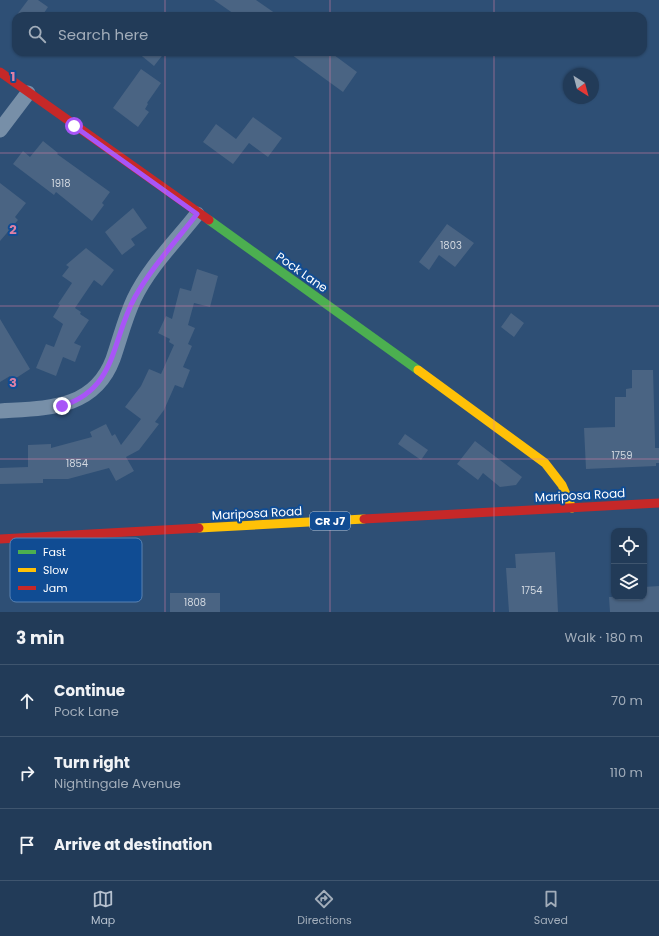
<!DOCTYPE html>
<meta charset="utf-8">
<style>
:root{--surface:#223b58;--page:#2e4661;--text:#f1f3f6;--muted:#a2adba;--line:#3f556e;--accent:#b6c1cf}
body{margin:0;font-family:Poppins,sans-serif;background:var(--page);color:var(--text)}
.controls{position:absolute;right:12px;bottom:12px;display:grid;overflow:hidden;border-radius:8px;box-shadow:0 1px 3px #0004}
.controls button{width:36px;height:36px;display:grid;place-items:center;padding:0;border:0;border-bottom:1px solid var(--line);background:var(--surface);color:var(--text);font:20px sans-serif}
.compass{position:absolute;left:563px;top:68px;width:36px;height:36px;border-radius:50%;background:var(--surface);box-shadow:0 1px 3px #0004;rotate:144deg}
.stop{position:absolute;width:12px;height:12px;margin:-9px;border:3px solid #a855f7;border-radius:50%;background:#fff}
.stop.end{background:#a855f7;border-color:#fff;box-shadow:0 1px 4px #0008}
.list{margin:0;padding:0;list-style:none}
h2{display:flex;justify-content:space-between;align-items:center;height:52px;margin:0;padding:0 16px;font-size:17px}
h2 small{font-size:13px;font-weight:400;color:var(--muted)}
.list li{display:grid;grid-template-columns:26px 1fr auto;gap:12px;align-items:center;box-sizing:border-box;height:72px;padding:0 16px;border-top:1px solid var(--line)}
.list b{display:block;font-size:15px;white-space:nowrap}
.list p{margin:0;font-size:13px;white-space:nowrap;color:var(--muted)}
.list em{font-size:13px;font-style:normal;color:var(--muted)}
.icon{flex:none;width:22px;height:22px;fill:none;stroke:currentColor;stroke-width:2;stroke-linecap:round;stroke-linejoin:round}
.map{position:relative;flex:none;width:659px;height:612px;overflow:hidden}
.search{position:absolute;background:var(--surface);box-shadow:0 1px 3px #0004;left:12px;right:12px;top:12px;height:44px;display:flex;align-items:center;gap:10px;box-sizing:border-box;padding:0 14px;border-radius:12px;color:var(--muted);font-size:15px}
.sheet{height:268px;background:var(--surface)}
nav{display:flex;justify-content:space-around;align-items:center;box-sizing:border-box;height:56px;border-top:1px solid var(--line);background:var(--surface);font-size:11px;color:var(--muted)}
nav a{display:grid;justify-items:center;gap:2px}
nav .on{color:var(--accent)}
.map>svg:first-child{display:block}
.building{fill:#4a6483}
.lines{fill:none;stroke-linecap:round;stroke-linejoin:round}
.street{stroke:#778fa8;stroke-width:15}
.fast{stroke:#4caf50;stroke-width:9}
.slow{stroke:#ffc107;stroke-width:9}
.jam{stroke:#c62828;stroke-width:9}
.route{stroke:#a855f7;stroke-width:5}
.grid{fill:none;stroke:#dd80a5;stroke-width:1;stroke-opacity:0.55}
.labels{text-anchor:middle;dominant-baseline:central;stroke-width:4;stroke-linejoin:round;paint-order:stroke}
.number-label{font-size:10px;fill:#d2d8e0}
.shield{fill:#104c93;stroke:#b7c9df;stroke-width:1}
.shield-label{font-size:11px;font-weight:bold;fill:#fff}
.street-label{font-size:12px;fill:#fff;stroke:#104c93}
.key{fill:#104c93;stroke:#5882b3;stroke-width:1}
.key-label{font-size:11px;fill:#fff}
.grid-label{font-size:13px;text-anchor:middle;font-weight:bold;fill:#dd80a5;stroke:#104c93;stroke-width:4;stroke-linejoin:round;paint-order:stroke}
</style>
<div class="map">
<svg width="659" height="612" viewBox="0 0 659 612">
<rect width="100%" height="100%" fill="#2e4f75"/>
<path class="building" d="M28,0h10l10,7 -6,9h-26z
M214,0h42l23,16h-42z
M137,52h28l-11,14z
M288,52h42l27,20 -14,20z
M141,69l20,14 -14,20 1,1 -3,5 4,3 -11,15 -25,-19z
M253,117l29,21 -14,19 -19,-14 -16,21 -30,-22 13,-18 20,15z
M43,141l15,12 -1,1 53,38 -8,11 2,2 -12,16 -36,-29 -2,3 -41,-31 10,-13 7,6z
M0,183l26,20 -11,14 3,3 -18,21z
M133,208l14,20 -16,11 4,6 -13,10 -17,-23z
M447,224l27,19 -19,24 -16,-12 -10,15 -10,-8z
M86,248l28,22 -12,16 -8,-6 -19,28 6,4 -1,2 9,6 -15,23 7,3 -6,16 -12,-5 -7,19 -20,-8 10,-24 8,3 9,-23 -10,-7 7,-12 -2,-1 14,-21 -10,-7 7,-9 -3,-2z
M197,269l21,7 -8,31 -16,-4 -6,22 7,3 -7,16 4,2 -9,21 7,3 -7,18 -8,-3 -11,25 -9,12 4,2 -20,26 -13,7 8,14 -18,10 -7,-13 -41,11h-25v4l-43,1v-16l28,-1v-22l23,-1v4l41,-11 -2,-5 16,-8 6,12 3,-2 6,11 20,-26 -16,-12 16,-21 8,-17 12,5 13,-29 -5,-3 1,-3 -12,-6 8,-17 6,3 8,-31 11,3z
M511,313l13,10 -10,14 -13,-10z
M0,319l30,50 -17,11 -3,-4 -10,6z
M632,370h21l2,72v6h4v15h-3v3l-70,3 -2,-41 31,-1v-30h11v-8l6,-1z
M405,434l23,16 -7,10 -23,-16z
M475,441l47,36 -6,8 -16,2 -17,-14 -5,7 -21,-16z
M555,552l3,60h-49l-3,-44h10l-1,-14z
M659,586v26h-49l-1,-15h35v-10z
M170,593h50v19h-50z"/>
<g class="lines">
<path class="street" d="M0,130l28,-37
M0,411c46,-3 94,-1 113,-52 7,-20 12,-41 21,-60 15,-32 42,-58 63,-85"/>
<path class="fast" d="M209,220l209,150"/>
<path class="slow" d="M418,370l127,93 17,22 10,23
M199,528l165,-9"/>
<path class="jam" d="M0,72l209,148
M364,519l295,-16
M0,539l199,-11"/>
</g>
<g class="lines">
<path class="route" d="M62,406c56,-18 49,-66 73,-109 17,-30 41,-56 62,-83l-123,-88"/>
</g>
<path class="grid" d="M165,0v16M330,0v16M494,0v16M165,52v560M330,52v560M494,52v560M0,153h659M0,306h659M0,459h659"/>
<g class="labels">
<g class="number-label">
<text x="61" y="183">1918</text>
<text x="451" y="245">1803</text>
<text x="622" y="455">1759</text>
<text x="77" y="463">1854</text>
<text x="532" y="590">1754</text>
<text x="195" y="602">1808</text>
</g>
<rect class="shield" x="310" y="512" width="40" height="18" rx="3"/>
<g class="shield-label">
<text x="330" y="521">CR J7</text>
</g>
<g class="street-label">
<text transform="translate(302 272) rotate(35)">Pock Lane</text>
<text transform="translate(580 495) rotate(-3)">Mariposa Road</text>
<text transform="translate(257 513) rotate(-3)">Mariposa Road</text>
</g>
</g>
<rect x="10" y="538" width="132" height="64" rx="6" class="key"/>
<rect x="18" y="550" width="18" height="4" fill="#4caf50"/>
<rect x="18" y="568" width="18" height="4" fill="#ffc107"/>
<rect x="18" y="586" width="18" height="4" fill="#c62828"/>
<g class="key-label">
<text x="43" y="556">Fast</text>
<text x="43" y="574">Slow</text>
<text x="43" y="592">Jam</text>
</g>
<g class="grid-label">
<text x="13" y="81">1</text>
<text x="13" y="234">2</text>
<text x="13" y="387">3</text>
</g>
</svg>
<div class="controls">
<button><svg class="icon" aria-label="locate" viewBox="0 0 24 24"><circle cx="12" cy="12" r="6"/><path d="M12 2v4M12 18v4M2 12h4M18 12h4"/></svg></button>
<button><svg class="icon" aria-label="layers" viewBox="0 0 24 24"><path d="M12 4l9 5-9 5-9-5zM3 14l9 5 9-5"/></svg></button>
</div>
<svg class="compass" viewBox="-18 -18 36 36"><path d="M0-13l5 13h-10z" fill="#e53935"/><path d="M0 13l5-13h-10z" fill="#a2adba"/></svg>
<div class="stop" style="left:74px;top:126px"></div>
<div class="stop end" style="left:62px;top:406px"></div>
<div class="search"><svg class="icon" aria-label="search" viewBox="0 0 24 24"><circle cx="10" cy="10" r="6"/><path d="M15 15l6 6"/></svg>Search here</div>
</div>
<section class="sheet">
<h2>3 min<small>Walk · 180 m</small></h2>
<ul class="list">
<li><svg class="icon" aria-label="ahead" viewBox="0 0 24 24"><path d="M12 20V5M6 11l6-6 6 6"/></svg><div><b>Continue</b><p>Pock Lane</p></div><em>70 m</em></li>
<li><svg class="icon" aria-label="right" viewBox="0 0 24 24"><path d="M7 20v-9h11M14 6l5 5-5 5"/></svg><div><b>Turn right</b><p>Nightingale Avenue</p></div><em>110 m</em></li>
<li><svg class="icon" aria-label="arrive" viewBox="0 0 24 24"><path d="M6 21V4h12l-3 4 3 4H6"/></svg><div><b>Arrive at destination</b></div></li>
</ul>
</section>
<nav>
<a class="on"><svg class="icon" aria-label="map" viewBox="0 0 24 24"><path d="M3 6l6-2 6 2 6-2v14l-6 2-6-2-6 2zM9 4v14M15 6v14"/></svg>Map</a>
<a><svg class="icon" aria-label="directions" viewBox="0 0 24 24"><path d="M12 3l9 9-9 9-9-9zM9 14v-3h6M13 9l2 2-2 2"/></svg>Directions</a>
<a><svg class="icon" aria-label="saved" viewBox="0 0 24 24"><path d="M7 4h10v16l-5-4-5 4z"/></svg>Saved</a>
</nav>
